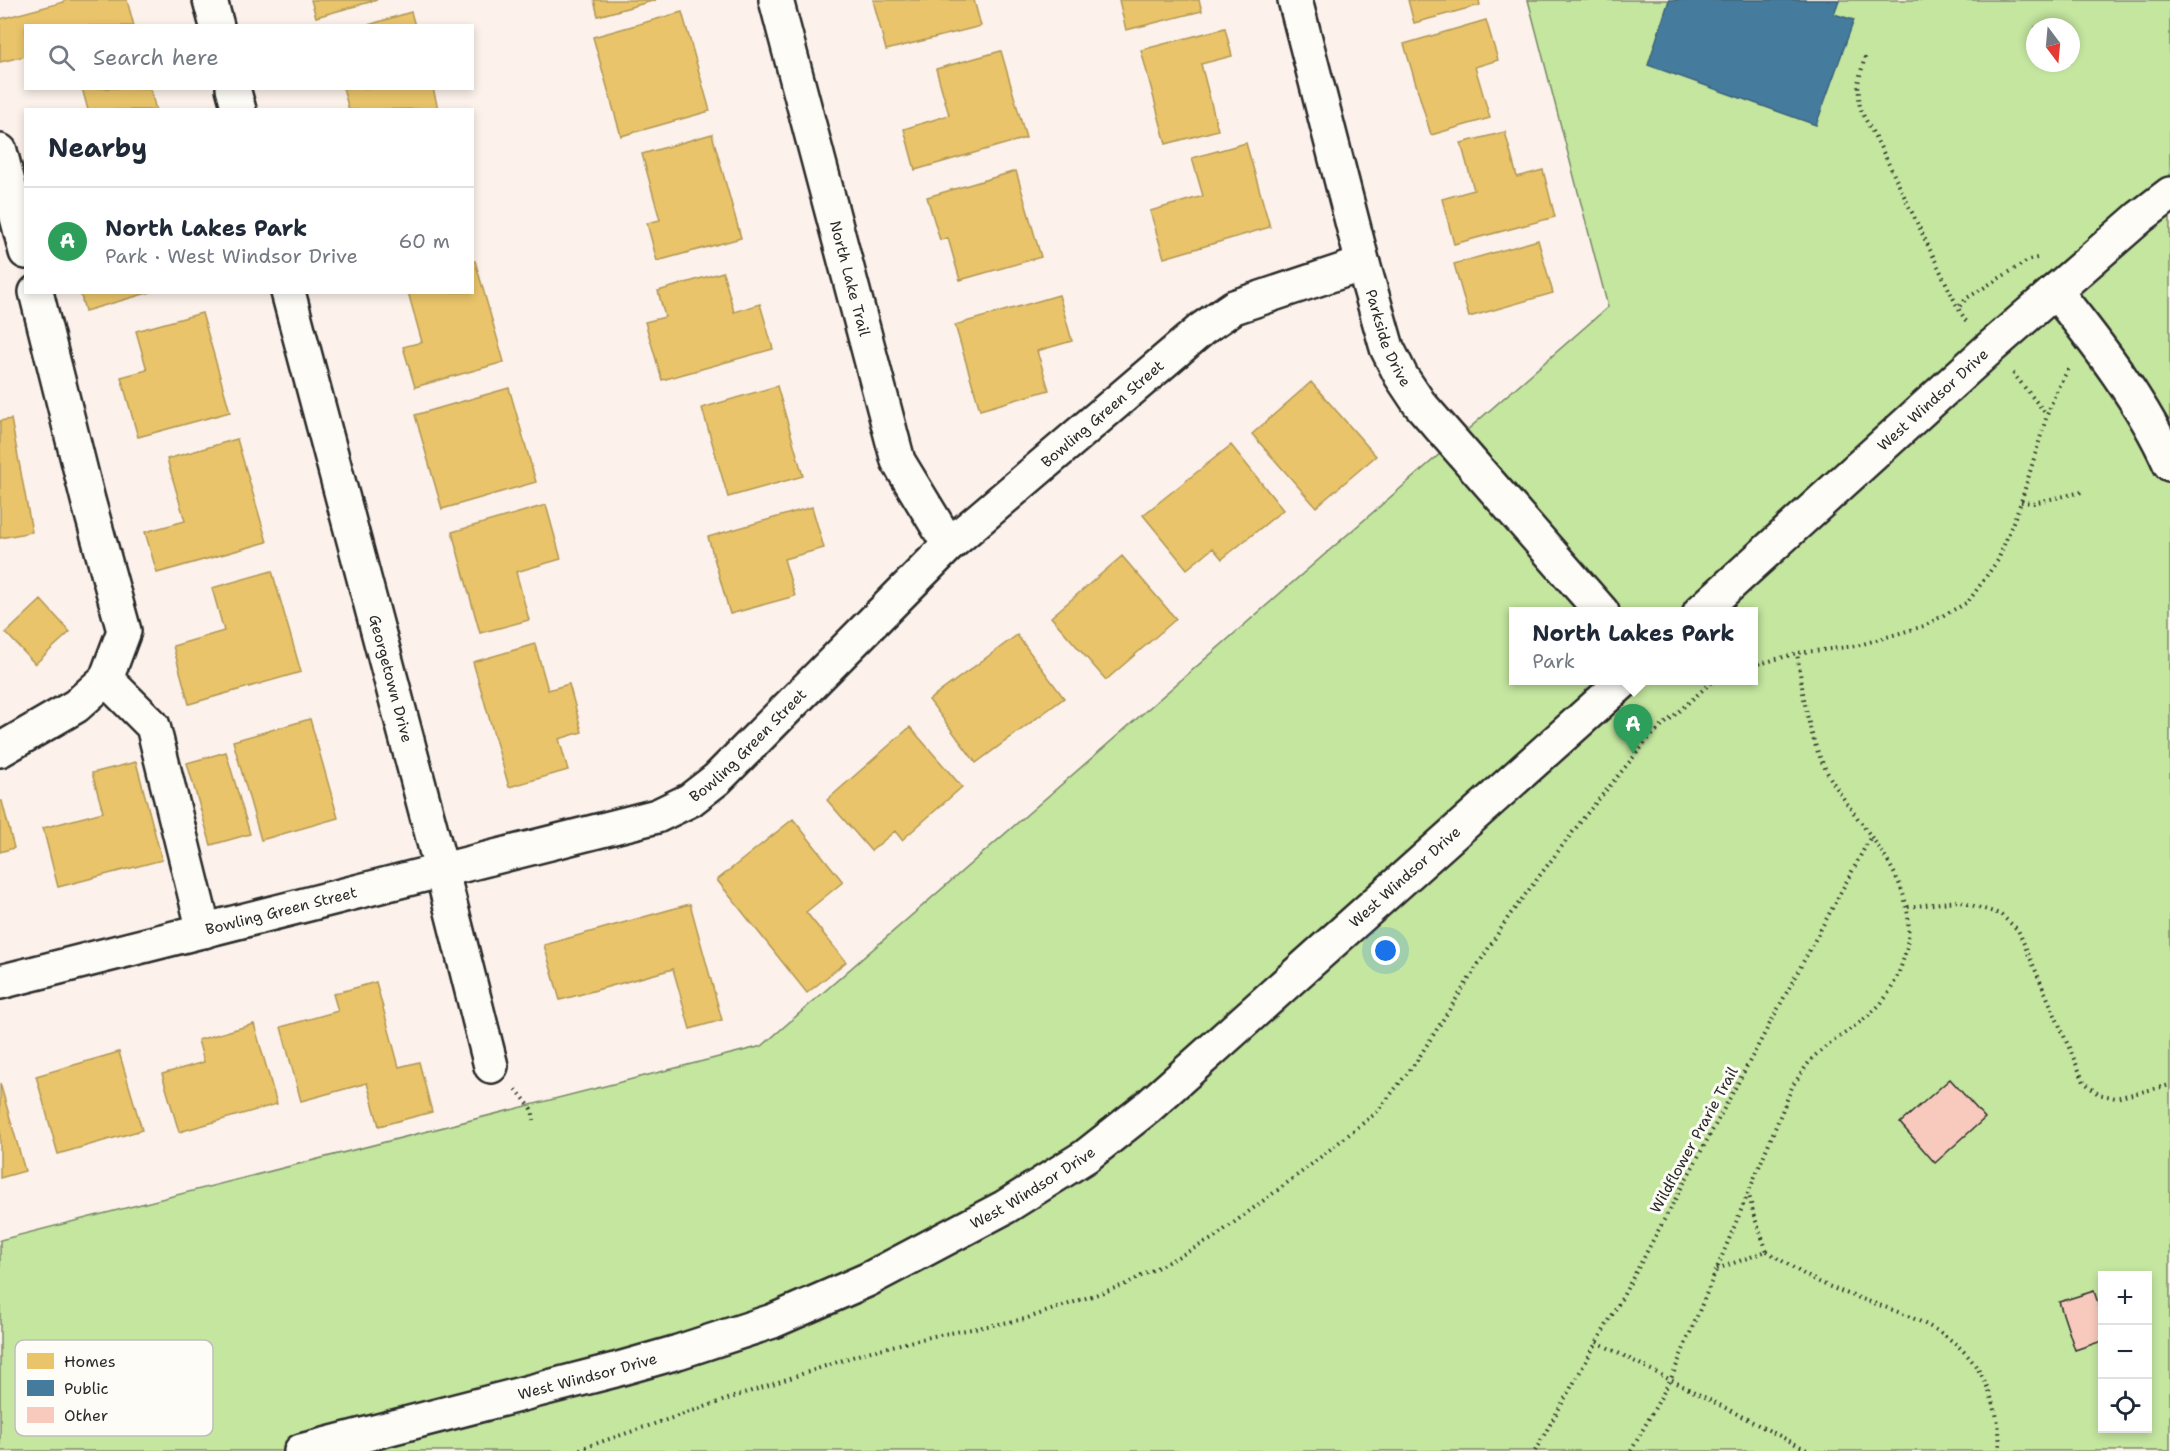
<!DOCTYPE html>
<meta charset="utf-8">
<style>
:root{--surface:#fff;--page:#f6f6f7;--text:#1f2937;--muted:#747a83;--line:#e0e1e3;--accent:#111827}
body{margin:0;font-family:"Shantell Sans",sans-serif;background:var(--page);color:var(--text)}
.controls{position:absolute;right:18px;bottom:18px;display:grid;overflow:hidden;border-radius:0px;box-shadow:0 3px 9px #0003}
.controls button{width:54px;height:54px;display:grid;place-items:center;padding:0;border:0;border-bottom:2px solid var(--line);background:var(--surface);color:var(--text);font:30px sans-serif}
.compass{position:absolute;left:2026px;top:18px;width:54px;height:54px;border-radius:50%;background:var(--surface);box-shadow:0 3px 9px #0003;rotate:164deg}
.you{position:absolute;left:1386px;top:951px;width:21px;height:21px;margin:-15px;border:4px solid #fff;border-radius:50%;background:#1a73e8;box-shadow:0 0 0 9px #1a73e833}
.badge{display:grid;place-items:center;width:39px;height:39px;border-radius:50%;background:var(--accent);color:#fff;font-size:20px;font-weight:700}
.pin{position:absolute;translate:-50% -50px;filter:drop-shadow(0 2px 3px #0008)}
.pin::after{content:'';position:absolute;top:32px;width:21px;height:18px;background:inherit;clip-path:polygon(0 0,100% 0,50% 100%)}
.popup{position:absolute;left:1509px;top:607px;width:249px;height:78px;box-sizing:border-box;display:grid;place-content:center;border-radius:0px;background:var(--surface);filter:drop-shadow(0 2px 4px #0005);font-size:20px;white-space:nowrap;color:var(--muted)}
.popup b{font-size:22px;color:var(--text)}
.popup::after{content:'';position:absolute;left:50%;top:100%;margin-left:-12px;border:12px solid transparent;border-top-color:var(--surface)}
.list{margin:0;padding:0;list-style:none}
h2{display:flex;justify-content:space-between;align-items:center;height:78px;margin:0;padding:0 24px;font-size:26px}
h2 small{font-size:20px;font-weight:400;color:var(--muted)}
.list li{display:grid;grid-template-columns:39px 1fr auto;gap:18px;align-items:center;box-sizing:border-box;height:108px;padding:0 24px;border-top:2px solid var(--line)}
.list b{display:block;font-size:22px;white-space:nowrap}
.list p{margin:0;font-size:20px;white-space:nowrap;color:var(--muted)}
.list em{font-size:20px;font-style:normal;color:var(--muted)}
.icon{flex:none;width:33px;height:33px;fill:none;stroke:currentColor;stroke-width:2;stroke-linecap:round;stroke-linejoin:round}
.map{position:relative;flex:none;width:2170px;height:1451px;overflow:hidden}
.search{position:absolute;background:var(--surface);box-shadow:0 3px 9px #0003;left:24px;top:24px;width:450px;height:66px;display:flex;align-items:center;gap:15px;box-sizing:border-box;padding:0 21px;border-radius:0px;color:var(--muted);font-size:22px}
.panel{position:absolute;background:var(--surface);box-shadow:0 3px 9px #0003;left:24px;top:108px;width:450px;height:186px;border-radius:0px}
.map>svg:first-child{display:block}
.green{fill:#c4e69f;stroke:#788865;stroke-width:1.5;fill-rule:evenodd}
.homes{fill:#e9c46a;stroke:#b09657;stroke-width:1.5}
.public{fill:#457b9d;stroke:#3d637b;stroke-width:1.5}
.building{fill:#f8cabd;stroke:#2b2b2b;stroke-width:1.5}
.lines{fill:none;stroke-linecap:round;stroke-linejoin:round}
.minor-casing{stroke:#2b2b2b;stroke-width:38}
.path{stroke:#2b2b2b;stroke-width:4;stroke-dasharray:1.5 4.5;stroke-linecap:butt}
.minor{stroke:#fdfcf7;stroke-width:33}
.labels{text-anchor:middle;dominant-baseline:central;stroke-width:6;stroke-linejoin:round;paint-order:stroke}
.street-label{font-size:15px;fill:#2b2b2b;stroke:#fdfcf7}
.key{fill:#fdfcf7;stroke:#bebdba;stroke-width:1.5}
.key-label{font-size:16px;fill:#2b2b2b}
</style>
<div class="map">
<svg width="2170" height="1451" viewBox="0 0 2170 1451">
<rect width="100%" height="100%" fill="#fcf2eb"/>
<filter id="ink" filterUnits="userSpaceOnUse"><feTurbulence type="fractalNoise" baseFrequency=".0167" numOctaves="2"/><feDisplacementMap in="SourceGraphic" scale="12" xChannelSelector="R" yChannelSelector="G"/><feConvolveMatrix kernelMatrix="1 2 1 2 8 2 1 2 1" color-interpolation-filters="sRGB"/></filter>
<g filter="url(#ink)">
<path class="green" d="M1528,0h642v1451h-2170v-211l762,-194 846,-739zM2035,27h36v36h-36zM1513,612h240v68h-240zM2102,1276h46v152h-46z"/>
<path class="homes" d="M64,0h63l7,26h-108v30l-26,6v-43l64,-17z
M311,0h66l-61,17z
M594,0h62l-58,16z
M873,0h101l7,26 -95,24z
M1119,0h80l3,11 -76,19z
M1408,0h71l1,5 -66,18z
M411,12l4,14h-50z
M682,12l28,99 -89,25 -28,-99z
M1486,20l12,40 -23,7 15,51 -59,17 -27,-91z
M1225,28l7,28 -31,8 17,66 -52,14 -25,-94z
M1001,51l25,87 -111,32 -11,-41 45,-14 -13,-46z
M82,88h68l6,22h-68z
M343,88h90l5,21 -89,1z
M1505,132l12,45 26,-7 12,47 -101,27 -12,-45 32,-9 -13,-47z
M712,134l29,104 -84,23 -10,-38 13,-3 -18,-66z
M1246,143l24,84 -106,31 -14,-47 53,-15 -11,-38z
M1016,171l25,86 -81,23 -12,-42 -8,2 -13,-43z
M1538,240l15,53 -84,24 -15,-53z
M475,261l29,101 -89,25 -12,-40 19,-5 -14,-50h64v-30z
M723,272l11,40 26,-8 13,45 -111,31 -17,-58 20,-5 -7,-26z
M80,292h71l-66,19z
M1059,295l13,46 -35,10 12,39 -69,20 -25,-85z
M202,313l28,99 -92,25 -17,-60 26,-7 -11,-39z
M1311,382l65,74 -60,51 -64,-73z
M777,386l26,90 -75,21 -26,-89z
M509,388l27,94 -94,27 -27,-94z
M11,419l21,113 -32,6v-117z
M237,439l30,103 -110,31 -12,-41 40,-11 -18,-62z
M1231,445l52,65 -61,49 -9,-11 -26,21 -44,-54z
M546,505l15,54 -45,13 13,48 -49,13 -28,-101z
M812,507l12,41 -40,11 11,37 -65,18 -22,-77z
M1122,556l54,63 -70,61 -55,-63z
M272,571l29,101 -112,32 -16,-58 51,-15 -12,-43z
M41,600l29,32 -35,32 -29,-31z
M1017,635l47,63 -88,65 -47,-63z
M535,644l13,46 21,-6 13,48 -23,7 9,31 -59,17 -36,-125z
M310,719l28,99 -77,22 -28,-99z
M910,727l52,60 -60,53 -7,-9 -24,20 -44,-51z
M226,752l24,82 -39,11 -24,-82z
M136,762l26,98 -104,27 -15,-59 60,-16 -11,-39z
M0,801h2l12,47 -14,4z
M793,819l50,63 -37,30 40,50 -39,31 -90,-113z
M690,904l32,116 -32,9 -17,-60 -113,31 -16,-55z
M376,982l23,85 20,-5 13,50 -53,14 -12,-43 -66,18 -20,-74 57,-16 -5,-17z
M254,1024l23,80 -98,28 -17,-58 42,-12 -6,-22z
M119,1052l23,78 -84,24 -22,-78z
M0,1083l25,88 -25,7z"/>
<path class="public" d="M1669,0h170l-5,14 20,6 -38,105 -168,-60z"/>
<path class="building" d="M1950,1079l35,39 -50,45 -35,-40z
M2094,1291l8,24v26l-27,9 -16,-48z"/>
<g class="lines">
<g class="minor-casing">
<g id="minor">
<path d="M210,0l7,26"/>
<path id="s1" d="M776,0l122,461 51,84"/>
<path id="s2" d="M1295,0l68,264 24,84 14,28 18,27 183,209"/>
<path d="M233,88l6,22"/>
<path d="M0,151l26,101"/>
<path d="M2055,291c41,51 89,113 115,173"/>
<path id="s3" d="M288,292l154,580 49,194"/>
<path id="s4" d="M1700,612l291,-265 149,-130 30,-23"/>
<path d="M106,679l47,47 51,205"/>
<path d="M0,750l76,-44 30,-27 18,-48 -36,-131 -52,-208"/>
<path id="s5" d="M0,982l657,-166 33,-16 27,-21 232,-234 253,-216 32,-22 129,-43"/>
<path id="s6" d="M301,1451l314,-81 63,-18 95,-31 94,-41 138,-73 81,-51 62,-49 477,-427"/>
</g>
</g>
<path class="path" d="M1865,57l-7,26 2,26 22,41 76,158
M1966,321l-8,-13 9,-10 62,-38 8,-2
M2013,373l34,42
M2021,502l12,1 49,-11
M1753,666l44,-13 59,-7 68,-20 44,-24 30,-42 23,-58 26,-87 10,-26 12,-21
M1908,907l50,-6 42,13 18,16 66,152 14,12 18,4 54,-13
M516,1089l16,20 2,11
M1767,1251c17,11 33,22 52,31 64,30 146,36 172,115 6,17 10,36 8,54
M1717,1269l50,-18 -13,-35 -5,-21
M1597,1342l212,109
M574,1451l293,-99 67,-16 91,-17 99,-34 88,-46 91,-68 74,-59 39,-50 93,-146 76,-100 65,-79 64,-57
M1535,1451l88,-155 247,-458
M1631,1451l40,-72 122,-294c8,-10 15,-24 25,-32 20,-17 48,-32 64,-51 10,-12 18,-30 22,-45 23,-77 -47,-126 -79,-189 -18,-35 -22,-77 -28,-115"/>
<use href="#minor" class="minor"/>
</g>
</g>
<g class="labels">
<g class="street-label">
<text stroke="none"><textPath href="#s1" startOffset="288">North Lake Trail</textPath></text>
<text stroke="none"><textPath href="#s2" startOffset="351">Parkside Drive</textPath></text>
<text stroke="none"><textPath href="#s4" startOffset="315">West Windsor Drive</textPath></text>
<text stroke="none"><textPath href="#s5" startOffset="1280">Bowling Green Street</textPath></text>
<text stroke="none"><textPath href="#s3" startOffset="400">Georgetown Drive</textPath></text>
<text stroke="none"><textPath href="#s5" startOffset="794">Bowling Green Street</textPath></text>
<text stroke="none"><textPath href="#s6" startOffset="1268">West Windsor Drive</textPath></text>
<text stroke="none"><textPath href="#s5" startOffset="290">Bowling Green Street</textPath></text>
<text transform="translate(1694 1140) rotate(-61)">Wildflower Prarie Trail</text>
<text stroke="none"><textPath href="#s6" startOffset="782">West Windsor Drive</textPath></text>
<text stroke="none"><textPath href="#s6" startOffset="296">West Windsor Drive</textPath></text>
</g>
</g>
<rect x="15" y="1340" width="198" height="96" rx="9" class="key"/>
<rect x="27" y="1353" width="27" height="16" fill="#e9c46a"/>
<rect x="27" y="1380" width="27" height="16" fill="#457b9d"/>
<rect x="27" y="1407" width="27" height="16" fill="#f8cabd"/>
<g class="key-label">
<text x="64" y="1367">Homes</text>
<text x="64" y="1394">Public</text>
<text x="64" y="1421">Other</text>
</g>
</svg>
<div class="controls">
<button>+</button>
<button>−</button>
<button><svg class="icon" aria-label="locate" viewBox="0 0 24 24"><circle cx="12" cy="12" r="6"/><path d="M12 2v4M12 18v4M2 12h4M18 12h4"/></svg></button>
</div>
<svg class="compass" viewBox="-18 -18 36 36"><path d="M0-13l5 13h-10z" fill="#e53935"/><path d="M0 13l5-13h-10z" fill="#747a83"/></svg>
<div class="you"></div>
<div class="pin badge" style="left:1633px;top:754px;background:#2e9e5b">A</div>
<div class="popup"><b>North Lakes Park</b>Park</div>
<div class="search"><svg class="icon" aria-label="search" viewBox="0 0 24 24"><circle cx="10" cy="10" r="6"/><path d="M15 15l6 6"/></svg>Search here</div>
<section class="panel">
<h2>Nearby<small></small></h2>
<ul class="list">
<li><span class="badge" style="background:#2e9e5b">A</span><div><b>North Lakes Park</b><p>Park · West Windsor Drive</p></div><em>60 m</em></li>
</ul>
</section>
</div>
